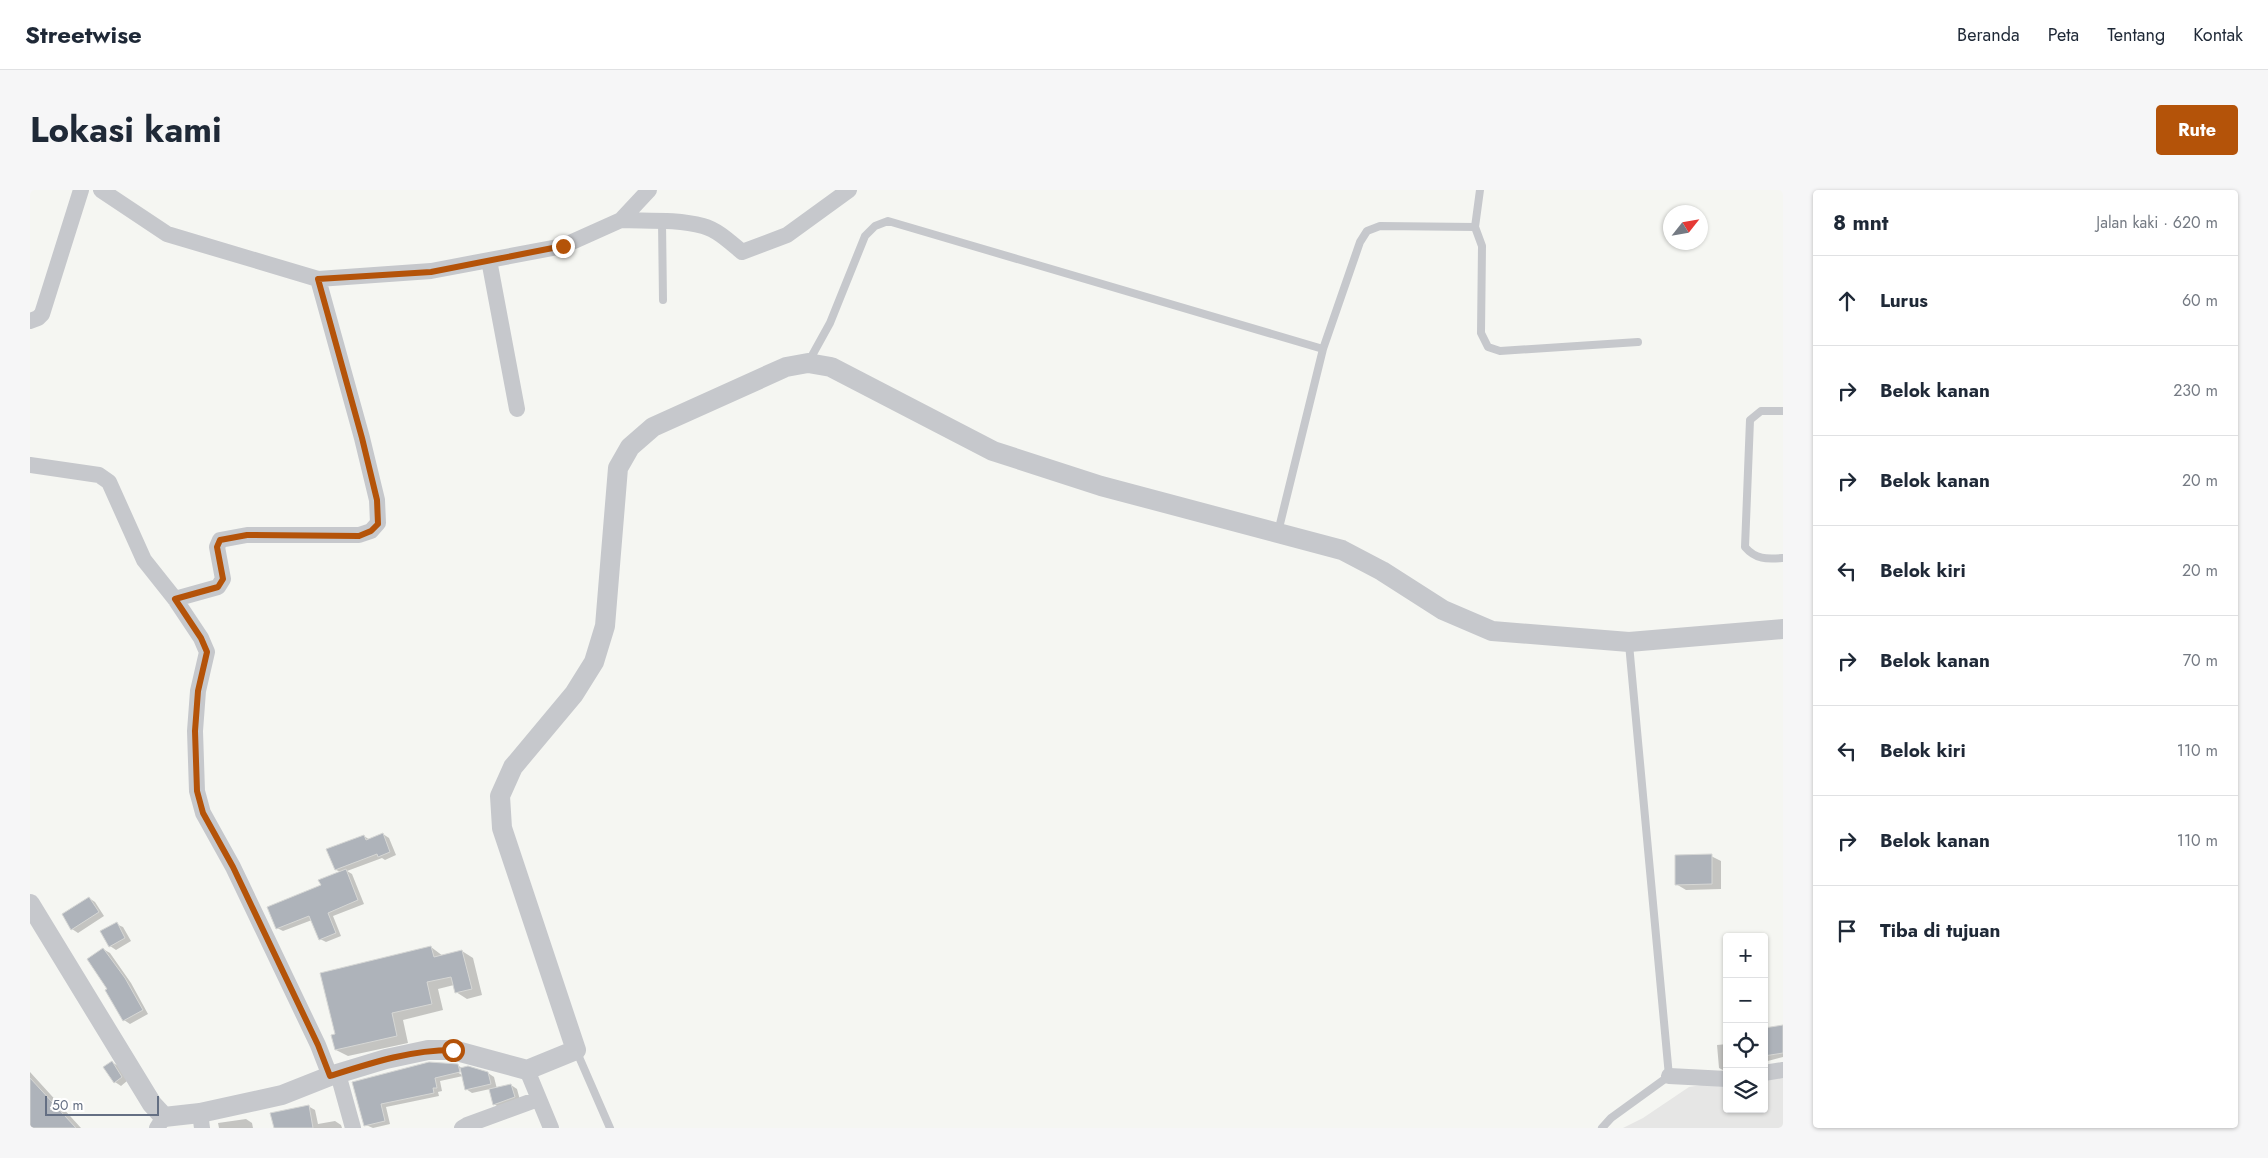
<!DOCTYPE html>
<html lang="id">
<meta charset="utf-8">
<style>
:root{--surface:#fff;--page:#f6f6f7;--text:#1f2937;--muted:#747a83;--line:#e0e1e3;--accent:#b45309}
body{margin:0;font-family:Jost,sans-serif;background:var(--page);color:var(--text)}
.controls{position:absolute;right:15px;bottom:15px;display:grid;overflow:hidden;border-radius:5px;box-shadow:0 1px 4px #0004}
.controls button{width:45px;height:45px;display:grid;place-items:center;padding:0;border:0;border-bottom:1px solid var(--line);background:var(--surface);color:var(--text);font:25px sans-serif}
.compass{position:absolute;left:1633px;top:15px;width:45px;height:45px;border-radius:50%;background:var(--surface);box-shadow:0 1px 4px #0004;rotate:59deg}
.scale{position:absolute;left:15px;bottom:12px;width:114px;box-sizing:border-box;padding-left:5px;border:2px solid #646f83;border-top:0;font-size:14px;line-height:18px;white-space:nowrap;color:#646f83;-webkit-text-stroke:4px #fff;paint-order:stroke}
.stop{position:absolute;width:15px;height:15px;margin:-11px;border:4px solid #b45309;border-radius:50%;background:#fff}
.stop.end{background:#b45309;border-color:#fff;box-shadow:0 1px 5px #0008}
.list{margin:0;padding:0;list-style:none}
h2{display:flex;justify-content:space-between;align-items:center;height:65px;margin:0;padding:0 20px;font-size:21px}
h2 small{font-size:16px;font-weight:400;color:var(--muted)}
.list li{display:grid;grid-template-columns:32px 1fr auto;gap:15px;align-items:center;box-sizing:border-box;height:90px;padding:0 20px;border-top:1px solid var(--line)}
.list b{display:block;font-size:19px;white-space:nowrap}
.list em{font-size:16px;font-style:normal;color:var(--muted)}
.icon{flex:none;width:28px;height:28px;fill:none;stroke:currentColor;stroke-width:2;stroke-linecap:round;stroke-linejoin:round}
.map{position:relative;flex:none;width:1753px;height:938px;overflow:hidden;border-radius:5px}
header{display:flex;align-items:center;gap:30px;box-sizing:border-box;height:70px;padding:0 25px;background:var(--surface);border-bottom:1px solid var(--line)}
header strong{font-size:24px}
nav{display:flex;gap:28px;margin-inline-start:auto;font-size:18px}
.intro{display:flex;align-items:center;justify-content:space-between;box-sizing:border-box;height:120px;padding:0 30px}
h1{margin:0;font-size:35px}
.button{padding:12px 22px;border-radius:5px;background:var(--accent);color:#fff;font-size:18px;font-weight:700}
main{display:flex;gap:30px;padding:0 30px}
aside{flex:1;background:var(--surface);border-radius:5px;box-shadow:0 1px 4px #0004}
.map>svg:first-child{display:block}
.built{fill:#e6e6e5}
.shadow{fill:#0003;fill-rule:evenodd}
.building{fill:#aeb3ba;stroke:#d6d7d5}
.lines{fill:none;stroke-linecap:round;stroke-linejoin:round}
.service{stroke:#c6c8cc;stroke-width:8}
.minor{stroke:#c6c8cc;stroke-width:16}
.tertiary{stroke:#c6c8cc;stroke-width:20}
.route{stroke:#b45309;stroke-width:6}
</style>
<header>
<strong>Streetwise</strong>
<nav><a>Beranda</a><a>Peta</a><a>Tentang</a><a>Kontak</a></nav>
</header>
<div class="intro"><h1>Lokasi kami</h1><a class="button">Rute</a></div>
<main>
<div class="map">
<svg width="1753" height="938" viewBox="0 0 1753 938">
<rect width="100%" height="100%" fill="#f5f6f2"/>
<path class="built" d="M1753,882v56h-160l20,-10 46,-31 38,-6v28h37v-34z"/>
<path class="shadow" d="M353,644l6,4 7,17 -11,5 -3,-2 -35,13 5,3 12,30 -31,12 8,20 -15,6 -6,-3 -8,-19 -29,11 -6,-3 45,-42 19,-14 -5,-2 28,-34 6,4z
M1681,666l10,5v28l-35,1 -10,-6z
M59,708l6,4 9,14 -26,17 -6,-4z
M86,734l7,3 8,14 -15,9 -6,-4z
M401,757l12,9 19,-5 11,7 9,37 -15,4 -11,-7 -2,-7 -16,4 5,21 -40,10 5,23 -60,13 -12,-6 1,-15z
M73,759l7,4 21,30 17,31 -18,10 -6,-4 -16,-31z
M1753,836v31l-19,5v-33z
M1697,854v27h-2l-6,-3 -2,-23z
M82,872l6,4 9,15 -6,5 -6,-4z
M427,875l7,4 24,4 6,4 3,12 14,-4 6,4 3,11 -20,8 -6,-4 -4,-15 -18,4 -6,-4 -3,-13 -23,5 2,10 -4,1 1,4 -53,11 4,17 -17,4 -7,-3 -12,-43zM425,878l7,4v3l-8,-5z
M0,882l51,56h-51z
M278,916l7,4 3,14 17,-3 6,4 1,3h-67z
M216,929l6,4 1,5h-34l-1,-5z"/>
<path class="building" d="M353,643l7,19 -12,5 -1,-3 -42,16 -9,-21 38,-14 2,5z
M1682,664v30l-37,1v-30z
M316,679l12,31 -30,13 8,20 -17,7 -10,-24 -33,13 -9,-22 54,-22 -3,-5z
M59,707l10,15 -28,18 -9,-16z
M87,732l8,16 -16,9 -9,-16z
M401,756l3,11 28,-7 10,39 -17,4 -4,-16 -24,5 5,22 -40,9 5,23 -62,14 -4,-15 4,-1 -15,-61z
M73,758l22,30 18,32 -20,11 -18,-31 2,-1 -20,-30z
M1753,835v28l-19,3v-28z
M82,871l10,16 -8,6 -11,-16z
M399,872l29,2 2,8 -25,6 2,10h-4l1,5 -53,11 4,17 -21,5 -12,-44z
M438,876l20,6 3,12 -26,6 -5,-22z
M0,888l46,50h-46z
M481,894l4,13 -22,8 -4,-16z
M279,915l4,23h-39l-4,-15z"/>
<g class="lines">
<path class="service" d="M632,32l1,78
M1445,37l5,-37
M779,171l21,-38 35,-87 10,-10 13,-5 435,128 37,-107 7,-11 13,-5 95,1 7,19 -1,87 7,14 12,4 138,-9
M1753,221h-22l-11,9 -5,127c11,13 22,12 38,11
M1248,342l45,-183
M546,860l34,78
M1572,938l9,-10 58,-42 -40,-432"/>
<path class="minor" d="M71,0l66,44 151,45 113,-8 132,-25 58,-26 28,-30
M591,30c26,1 56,-1 82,6 15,4 28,17 39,26l45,-17 62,-45
M459,70l28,149
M0,131l8,-3 4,-4 39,-124
M0,275l69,10 10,7 35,78 31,39 26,39 6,14 -9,39 -3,40 2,60 6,22 30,54 85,178 12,31
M145,409l43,-12 5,-8 -6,-32 3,-7 27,-5h112l12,-4 7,-8 -1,-23 -15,-62 -44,-159
M497,880l24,58
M1734,883l19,-3
M308,884l15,54
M1639,886l58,3
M170,923l2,15
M127,938l7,-11
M432,938l5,-3 71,-26"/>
<path class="tertiary" d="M0,714l122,200 12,13 36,-4 82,-18 48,-19 56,-17 42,-9h25l74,20 49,-20 -74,-222 -2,-32 13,-29 61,-73 20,-32 11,-36 13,-158 12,-21 23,-20 133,-60 22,-4 23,4 162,84 108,35 241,64 40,21 61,39 49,21 137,11 154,-13"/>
</g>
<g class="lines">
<path class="route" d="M423,860c-43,0 -82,13 -123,26l-12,-31 -85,-178 -30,-54 -6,-22 -2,-60 3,-40 9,-39 -6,-14 -26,-39 43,-12 5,-8 -6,-32 3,-7 27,-5 112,1 12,-5 7,-7 -1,-24 -15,-62 -44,-159 113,-7 132,-26"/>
</g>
</svg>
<div class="controls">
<button>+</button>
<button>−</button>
<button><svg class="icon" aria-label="locate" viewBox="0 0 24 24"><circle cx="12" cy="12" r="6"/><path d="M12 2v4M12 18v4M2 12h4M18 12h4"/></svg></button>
<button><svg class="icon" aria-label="layers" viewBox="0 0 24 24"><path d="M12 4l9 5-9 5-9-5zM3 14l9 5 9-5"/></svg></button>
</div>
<svg class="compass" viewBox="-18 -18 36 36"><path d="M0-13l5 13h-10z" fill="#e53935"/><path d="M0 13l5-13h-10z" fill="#747a83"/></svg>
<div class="scale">50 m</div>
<div class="stop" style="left:423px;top:860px"></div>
<div class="stop end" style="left:533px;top:56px"></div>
</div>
<aside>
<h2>8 mnt<small>Jalan kaki · 620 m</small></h2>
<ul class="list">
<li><svg class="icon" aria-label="ahead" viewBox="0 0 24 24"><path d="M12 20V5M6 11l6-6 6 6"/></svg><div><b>Lurus</b></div><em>60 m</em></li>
<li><svg class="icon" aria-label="right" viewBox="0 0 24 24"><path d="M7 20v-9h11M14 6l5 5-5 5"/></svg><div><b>Belok kanan</b></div><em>230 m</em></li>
<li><svg class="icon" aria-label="right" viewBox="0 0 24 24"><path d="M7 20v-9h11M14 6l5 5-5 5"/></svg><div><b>Belok kanan</b></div><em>20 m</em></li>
<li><svg class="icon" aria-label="left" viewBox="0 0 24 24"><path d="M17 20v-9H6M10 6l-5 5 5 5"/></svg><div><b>Belok kiri</b></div><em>20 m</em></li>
<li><svg class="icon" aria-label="right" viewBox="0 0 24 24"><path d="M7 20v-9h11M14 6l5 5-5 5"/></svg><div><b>Belok kanan</b></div><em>70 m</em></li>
<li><svg class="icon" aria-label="left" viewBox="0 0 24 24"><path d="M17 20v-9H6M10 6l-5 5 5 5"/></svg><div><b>Belok kiri</b></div><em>110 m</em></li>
<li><svg class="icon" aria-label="right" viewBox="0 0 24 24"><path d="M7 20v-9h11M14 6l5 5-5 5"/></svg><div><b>Belok kanan</b></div><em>110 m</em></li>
<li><svg class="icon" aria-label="arrive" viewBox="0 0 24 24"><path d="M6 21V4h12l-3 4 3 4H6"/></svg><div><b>Tiba di tujuan</b></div></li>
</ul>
</aside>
</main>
